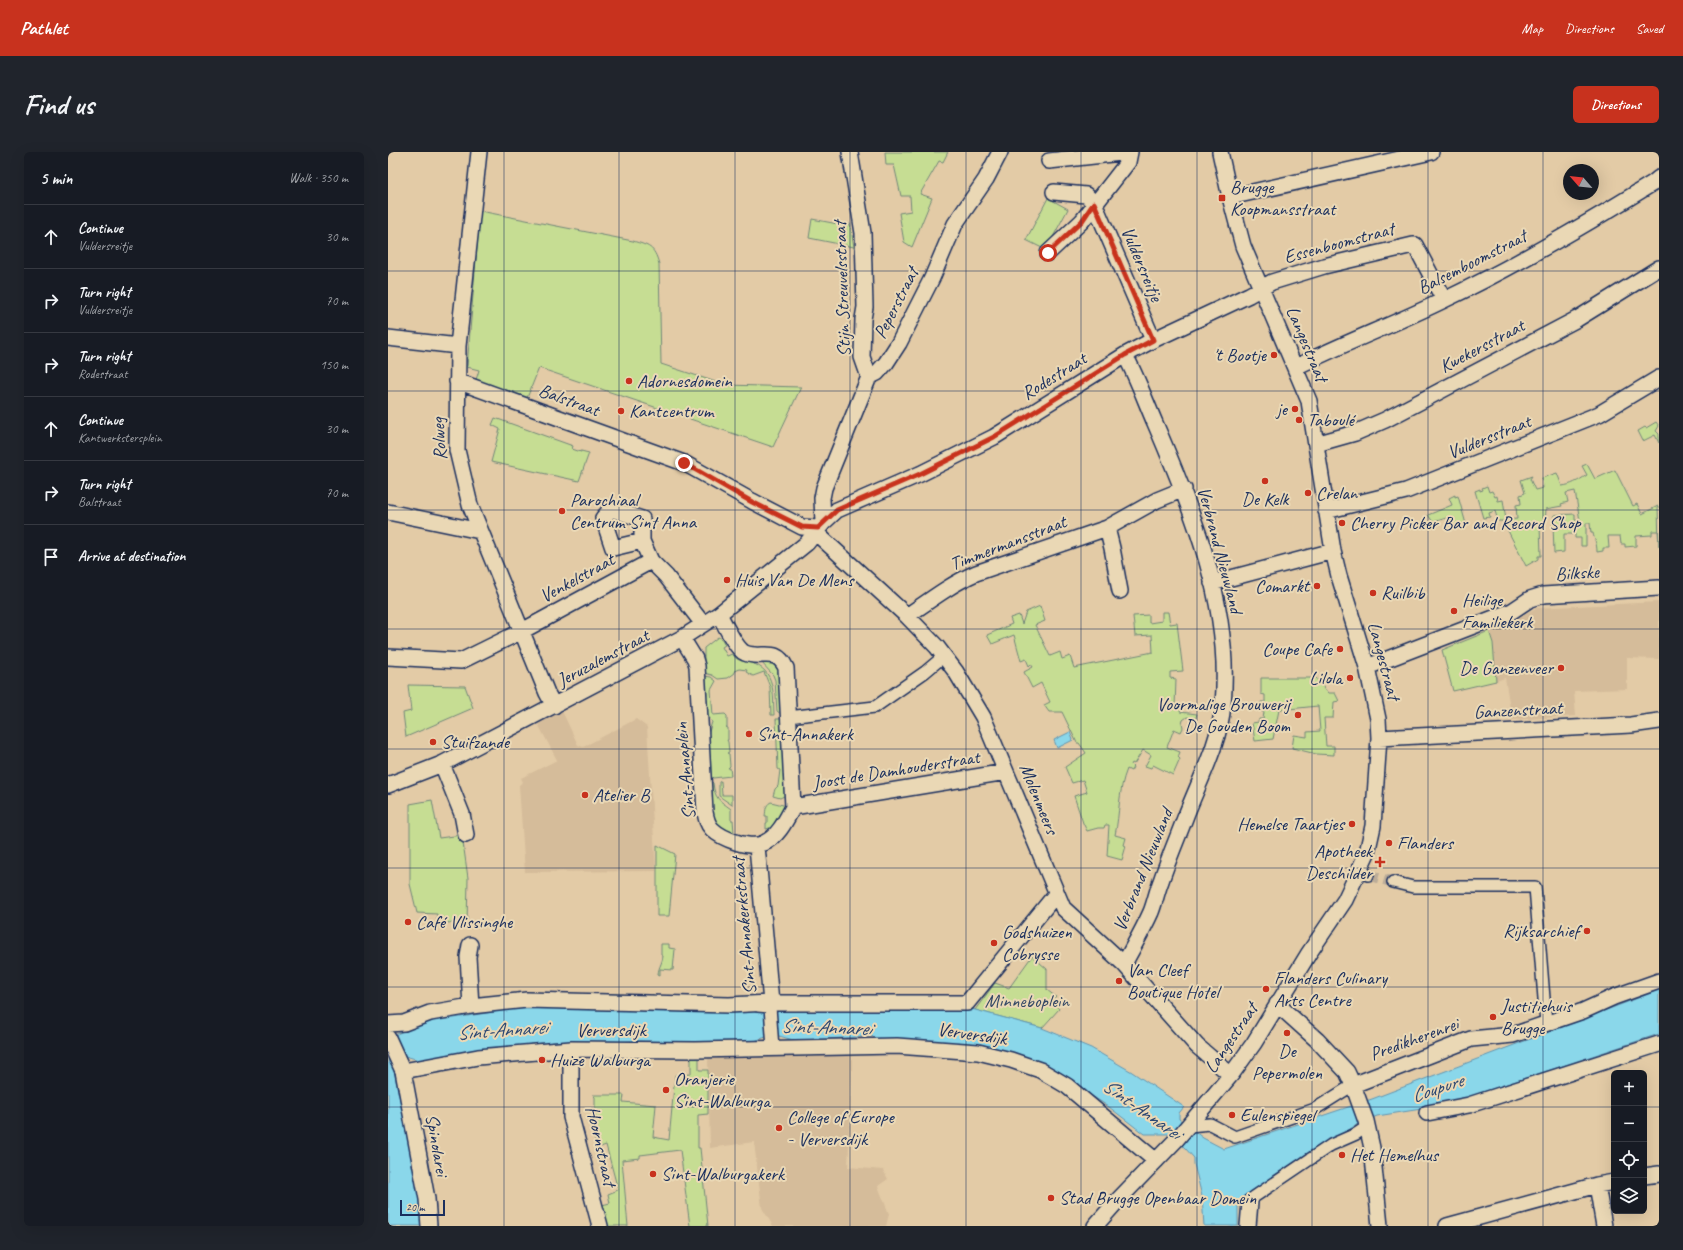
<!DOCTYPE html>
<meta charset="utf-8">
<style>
:root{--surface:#171b24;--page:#20242c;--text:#f1f3f6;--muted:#9ea1a6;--line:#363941;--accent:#c8321e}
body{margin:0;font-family:Caveat,sans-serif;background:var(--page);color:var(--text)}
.controls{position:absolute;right:12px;bottom:12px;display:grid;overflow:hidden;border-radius:6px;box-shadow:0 4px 16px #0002}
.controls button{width:36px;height:36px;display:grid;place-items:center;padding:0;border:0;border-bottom:1px solid var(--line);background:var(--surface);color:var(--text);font:20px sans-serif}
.compass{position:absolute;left:1175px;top:12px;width:36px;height:36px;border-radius:50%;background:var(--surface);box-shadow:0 4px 16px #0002;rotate:298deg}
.scale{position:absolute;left:12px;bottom:10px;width:45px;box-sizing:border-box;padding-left:4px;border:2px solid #1b2f5e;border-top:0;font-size:11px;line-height:14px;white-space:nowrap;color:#1b2f5e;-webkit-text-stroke:3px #ead8b5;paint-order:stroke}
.stop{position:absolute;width:12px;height:12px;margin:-9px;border:3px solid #c8321e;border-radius:50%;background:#fff}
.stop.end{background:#c8321e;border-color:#fff;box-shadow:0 1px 4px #0008}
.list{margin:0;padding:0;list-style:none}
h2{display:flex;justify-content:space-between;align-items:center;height:52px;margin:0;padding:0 16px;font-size:17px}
h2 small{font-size:13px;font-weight:400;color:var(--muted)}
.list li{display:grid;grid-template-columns:26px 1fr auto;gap:12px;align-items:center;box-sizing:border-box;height:64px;padding:0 16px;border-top:1px solid var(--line)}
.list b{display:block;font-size:15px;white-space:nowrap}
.list p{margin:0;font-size:13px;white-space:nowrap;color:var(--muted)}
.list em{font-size:13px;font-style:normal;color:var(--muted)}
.icon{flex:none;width:22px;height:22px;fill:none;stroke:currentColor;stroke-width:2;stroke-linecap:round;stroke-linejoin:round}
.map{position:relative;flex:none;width:1271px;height:1074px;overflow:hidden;border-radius:6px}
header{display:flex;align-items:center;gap:24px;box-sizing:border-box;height:56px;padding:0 20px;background:var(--accent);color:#fff}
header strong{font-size:19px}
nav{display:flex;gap:22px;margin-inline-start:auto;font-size:14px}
.intro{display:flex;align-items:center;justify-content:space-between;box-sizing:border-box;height:96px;padding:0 24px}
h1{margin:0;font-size:28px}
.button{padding:10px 18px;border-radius:6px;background:var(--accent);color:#fff;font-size:14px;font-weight:700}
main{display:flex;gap:24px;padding:0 24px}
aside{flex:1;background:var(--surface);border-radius:6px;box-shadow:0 4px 16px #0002}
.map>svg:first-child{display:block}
.built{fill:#d5bc9a}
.green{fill:#c6dd93;stroke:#708678}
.water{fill:#8ad7ea;stroke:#5e94b2}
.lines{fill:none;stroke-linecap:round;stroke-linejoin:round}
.pedestrian-tunnel{stroke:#bbac98;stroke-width:11;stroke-dasharray:11 5.5;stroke-linecap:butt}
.pedestrian-casing{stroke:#1b2f5e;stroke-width:14}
.minor-casing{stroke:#1b2f5e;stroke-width:18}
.pedestrian{stroke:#ead8b5;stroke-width:11}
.minor{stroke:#ead8b5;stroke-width:15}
.route{stroke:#c8321e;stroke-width:5}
.grid{fill:none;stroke:#1b2f5e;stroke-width:1;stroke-opacity:0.55}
.poi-dot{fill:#c8321e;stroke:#ead8b5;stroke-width:1.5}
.labels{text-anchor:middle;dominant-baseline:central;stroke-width:4;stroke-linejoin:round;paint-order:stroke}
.poi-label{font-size:19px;fill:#1b2f5e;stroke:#ead8b5;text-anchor:start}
.street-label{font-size:19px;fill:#1b2f5e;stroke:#ead8b5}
.park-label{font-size:19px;fill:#354966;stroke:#ead8b5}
.water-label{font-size:20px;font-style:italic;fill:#2c4873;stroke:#ead8b5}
</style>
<header>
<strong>Pathlet</strong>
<nav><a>Map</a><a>Directions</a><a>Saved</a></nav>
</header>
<div class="intro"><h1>Find us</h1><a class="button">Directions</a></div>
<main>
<aside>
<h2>5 min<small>Walk · 350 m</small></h2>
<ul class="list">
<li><svg class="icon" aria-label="ahead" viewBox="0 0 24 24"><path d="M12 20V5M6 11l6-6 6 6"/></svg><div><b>Continue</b><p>Vuldersreitje</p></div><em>30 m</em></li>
<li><svg class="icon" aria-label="right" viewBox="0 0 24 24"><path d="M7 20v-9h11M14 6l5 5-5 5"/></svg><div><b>Turn right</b><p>Vuldersreitje</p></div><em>70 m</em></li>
<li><svg class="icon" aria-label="right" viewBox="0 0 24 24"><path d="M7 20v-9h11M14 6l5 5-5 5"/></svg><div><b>Turn right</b><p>Rodestraat</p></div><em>150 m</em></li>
<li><svg class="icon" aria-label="ahead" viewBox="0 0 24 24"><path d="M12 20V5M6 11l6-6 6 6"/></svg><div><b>Continue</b><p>Kantwerkstersplein</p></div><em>30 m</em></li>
<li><svg class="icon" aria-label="right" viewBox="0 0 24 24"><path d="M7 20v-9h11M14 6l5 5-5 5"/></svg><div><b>Turn right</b><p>Balstraat</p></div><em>70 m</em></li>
<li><svg class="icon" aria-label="arrive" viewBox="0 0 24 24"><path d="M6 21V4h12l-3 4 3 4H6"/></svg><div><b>Arrive at destination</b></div></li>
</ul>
</aside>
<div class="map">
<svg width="1271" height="1074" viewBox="0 0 1271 1074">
<rect width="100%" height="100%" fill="#e3cba6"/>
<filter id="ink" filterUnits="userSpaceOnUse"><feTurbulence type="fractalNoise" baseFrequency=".025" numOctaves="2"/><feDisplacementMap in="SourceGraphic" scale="8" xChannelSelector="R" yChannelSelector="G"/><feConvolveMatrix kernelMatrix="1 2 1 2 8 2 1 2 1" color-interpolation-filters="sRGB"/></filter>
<g filter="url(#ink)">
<path class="built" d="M1271,450v57l-32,-1v31l-53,2 2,25 -64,4 -7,-42 -9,3 -3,-38 -5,-14 28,-10 20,-11z
M174,559l16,34 5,2 53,-28 11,8 9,144 -131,1 -6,-87 4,-3 -2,-4 36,-18 -19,-36z
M464,901v24l-4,90 35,3 5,9 -10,7 11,28 -3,12h-113l-11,-18 -8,-66 -44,6 -2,-92z"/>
<path class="green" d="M497,0h63l-5,10 -4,-1 -19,33 12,4 -20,49 -8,-5 -5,-29 12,-2 -1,-15h-9l-7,-31h-8z
M660,46l20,11 -22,41 -20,-10z
M92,59l153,30c16,5 21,5 26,23l2,100 64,21 76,2 -28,60 -234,-79 -12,30 -51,-18 3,-10 -12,-3z
M424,67l31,6 7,-1 4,23 -45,-9z
M107,266l78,28 -1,3 9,3v-1l8,2 -10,28 -88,-19 9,-33 -8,-4z
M1268,270l3,4 -3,5 3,3v9l-4,-8 -12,6 -5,-10 7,-4 1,1z
M1199,312l8,15 20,-9 18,36 4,-2 5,10 16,-8 1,41 -1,-16h-6v4l-16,1v10l-11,1v-3h-4l-1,-8h-12l1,12h-6v3l-6,1c0,-9 -3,-13 -4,-19h-2l-1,-10h-4v23h-5v-8h-6v-4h-11v18l-10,1 -1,-29 1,-9 21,-1v6l5,1 -5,-30 -9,2 2,9 -7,2 1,2 -16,3 -1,15 -5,1 1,31h-3v3l-12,7 -23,-45h-5l-3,-10 -6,2 1,4 -7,1 -8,-27 5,-2v2l3,-1 -1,-2 5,-2 2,6 3,-1 3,6 2,-1 1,5 5,-1 3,20 11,-1 -1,-14 5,-1 -1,-9 5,-2 -4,-13 11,-4 -2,3 5,11 8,-2 -1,-10 15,-5 5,13c9,-1 16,-5 25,-11l-5,-9z
M1067,343v2l3,-1 8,28 -14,1 -2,-8 -17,5 -5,-7 24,-10 -3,-7z
M652,454l5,15 -10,4 15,31 10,-4 2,7 8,-3 4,12 79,-16 -1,-17 -17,1 -2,-20 16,-1v8l13,-2v-9h6l2,12 7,-1 6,48 -13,1v6l6,1 -1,28 6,2 -1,3 17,2 -2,6 -8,-3 -4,3 -1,4 1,4 -2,4 -7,-3 -7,18 13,5 -2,5 2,2 -7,16 -20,-10 -2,3 -6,-2 6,-11 -8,-5 -9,14 -2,-1 -1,2 2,2 -2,4 -4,-2c-9,22 -7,44 -12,66l11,3 -2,7 2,1 -4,14 -15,-4 2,-31h-4l-1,3h-6l-11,3 -4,-8 -9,-27 13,-4 -4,-12 -11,3 -7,-16 21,-14 -7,-10h-2l-15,-31h-13l-5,-7 6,-3 -9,-19 -9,5 -8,-16 9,-5 -2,-3 -2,2 -3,-7 -5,2 -7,-26 -22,9 -5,-9 25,-11 -2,-6 9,-3 3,9 4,-12z
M1101,479l4,12 3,38 -43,10 -11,-41z
M330,485l4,2 3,6 -3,2 5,9 5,-2c5,7 11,7 19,9 25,7 22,31 23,52h-3l-1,-28 -6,-15 -11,4 -7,-4 1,-2 -8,-1 -5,2 1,2 -7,5 -10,1 -6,-4 -8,-2v-25z
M372,509l12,2 7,4 3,48 -5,-4 -2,-31 -2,-5z
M316,524l7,1 5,4 -5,9 2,25 12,-1 2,2v11h-1l2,1v12h-1l1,2 1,10 -2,1 2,1 1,12 -2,2h2l1,8 -18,2 -2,-2 -3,-41 4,-13 -5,-8z
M873,526h55l12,15h7l4,8 -5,1 -1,16h-9l2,28h8v9l-18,-1 -24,-6 2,-13 13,2v-5l13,-1 -2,-25 -39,4 -6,29 -18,2 -3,-18 7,-1v-3h4l1,-7 -4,-1 1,-9h4v-7l-4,-1z
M20,533l57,1 8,22 -67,29 -3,-24 8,-2z
M388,567h6l4,76 -6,3 -7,-2 2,-7 3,-3 2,-16 -2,-1z
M322,628l3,3c2,16 6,17 18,26v11h2l1,12c-9,0 -20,-8 -23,-16 -2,-8 0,-26 -1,-36z
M333,629l1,14h10v10l-13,-9v-14z
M44,648l7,38 23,-3 6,43 -1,46 -30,-2v-8l-20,-1 -7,-29v-80z
M383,650l16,4 -14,21 -7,2v-6h1v-7h-2c1,-6 0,-11 6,-14z
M269,693l18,9 -6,62h-12z
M273,792h8v4l6,1 -2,21 -13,-1v6l-2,-1c1,-8 4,-10 5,-18l-2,-1z
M644,804l15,13v21l9,7 -3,3 6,9 -17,19 -67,-18 20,-27 14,5z
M303,904h8v14h9v44l-10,1v33h2l8,78h-18l-10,-76 -40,5v3l-18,2 6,66h-24l-6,-20 12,-3 -2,-9 10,-4 -12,-45 -11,4v-52l-2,-2h31l-1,7 33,3 -3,32 16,3 6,-65 16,-1z"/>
<path class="water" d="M682,580l3,8 -16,8 -3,-8z
M1271,838v44l-203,67 -22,6 -57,9 -21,9 -118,80v21h-34l-2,-30 -8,-32v-6l-9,-10 -16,-14h-25l-35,-27 -55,-36 -177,-31 -5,-4 -75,5 -18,-5 -13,1 -18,6 -115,-2 -59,3 -25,-1 -76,8 -47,11 -21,-6 -13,6 22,104 10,60h-36v-188l33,-15 92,-14 29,-2h205c23,7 29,5 51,-3l170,4 74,20 49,20 41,24 52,35 -5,6v6l24,19 21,11 148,-50z"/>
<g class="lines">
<path class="pedestrian-tunnel" d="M980,723l25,7"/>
<g class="pedestrian-casing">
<path id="pedestrian" d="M400,565l87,-10 50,-35 19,-16
M971,720l9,3
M1005,730l20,5h122l11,136
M370,854l12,1 3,41
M801,974l21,-2 25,13 80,-28 38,-24
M862,1050l4,-5 77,-52 25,-11 12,-8"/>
</g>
<g class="minor-casing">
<path id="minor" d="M91,0l-21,194 -1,104 13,55 77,188 7,13
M462,0l13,81 2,74 -2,12 -1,38 7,20
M661,9l81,-9
M666,40l32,3 8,8 59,137
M842,45l201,-45
M660,101l34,-32 46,-59 2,-10
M0,186l70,8
M908,215c48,-24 99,-43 148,-67 72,-34 141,-75 209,-117l6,-5
M69,229l227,82 68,38 50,26 16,1
M928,292l39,-11 30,-13 192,-101 82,-51
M938,359l80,-20 193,-77 60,-36
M0,360l92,19
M435,371l14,-13 83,-36 74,-37 131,-82 28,-15 96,-45 23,-13 52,-16 89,-21h2l29,55
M719,376l5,20 8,43
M427,380l92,84 30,31 19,25 27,45 80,191 61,56 73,82 34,29
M254,389l-29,7 -10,-30 8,-9 31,10v22l9,20 15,15 37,48
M824,431l121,-32
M519,464c23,-16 44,-32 69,-43l131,-45 50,-28 27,-11
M294,486l13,21 2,7 8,146c1,6 2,12 7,17 10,10 39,21 52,14 14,-6 22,-23 29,-36l-7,-139c-10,-22 -24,-8 -41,-15 -9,-4 -21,-30 -26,-39
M0,505l73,4 61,-30 129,-70
M979,515l145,-56 18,-12 13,-4 116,-7
M991,586l252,-13 28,-4
M54,612l20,50 4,21
M0,633l54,-21 240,-126 37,-24 88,-71 16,-20 -1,-25 2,-10 45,-111 8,-4 9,-10 13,-20 33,-65 23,-54 31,-45 14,-27
M405,655l213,-35
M369,694l14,157
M82,793l-2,12 3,49
M736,812c9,-17 19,-34 27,-52 4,-10 6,-21 10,-31 7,-21 16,-42 24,-63 14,-37 35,-75 38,-114 9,-97 -30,-193 -68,-281 -10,-23 -18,-46 -30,-68
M889,852l40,36 30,32 6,13 13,36 6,27 8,78
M0,872l16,-1 26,-10 41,-7 56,-6 202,5 42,-2h196l89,-109
M0,886l15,33 24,128 2,27
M183,897v68l29,109
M15,919l75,-14 93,-8 124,1 202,-4 81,6 33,8 29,10 27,16 89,75
M965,933l118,-46 42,-4 70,-24 31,-14 45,-16
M1039,961l42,-8 190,-61
M1256,1024l15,-2
M1209,1033l7,41
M707,1074l23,-26 58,-60 55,-65 23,-32 55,-90 36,-53 22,-47 6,-27 6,-88 -1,-19 -11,-52 -28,-91 -6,-25 -24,-150 -66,-155 -13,-49 -10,-45
M860,1074l2,-24
M1059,1074l150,-41 17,-3"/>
</g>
<use href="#pedestrian" class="pedestrian"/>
<use href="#minor" class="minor"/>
</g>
</g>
<g class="lines" filter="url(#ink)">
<path class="route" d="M296,311l68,39 50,25 16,1 19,-18 83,-36 74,-37 131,-82 28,-15 -59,-137 -12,18 -34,32"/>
</g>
<path class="grid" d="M116,0v1074M231,0v1074M347,0v1074M462,0v1074M578,0v1074M693,0v1074M809,0v1074M924,0v1074M1040,0v1074M1155,0v1074M0,119h1271M0,239h1271M0,358h1271M0,477h1271M0,597h1271M0,716h1271M0,835h1271M0,955h1226M1256,955h15"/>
<g class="poi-dot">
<rect x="830" y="42" width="8" height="8" rx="2"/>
<circle cx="886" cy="203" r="4"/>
<circle cx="241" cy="229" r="4"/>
<circle cx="907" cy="257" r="4"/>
<circle cx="233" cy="259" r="4"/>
<circle cx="911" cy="268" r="4"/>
<circle cx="877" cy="329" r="4"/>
<circle cx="920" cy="341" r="4"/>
<circle cx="174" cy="359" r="4"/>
<circle cx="954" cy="371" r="4"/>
<circle cx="339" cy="428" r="4"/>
<circle cx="929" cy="434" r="4"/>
<circle cx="985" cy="441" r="4"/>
<circle cx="1066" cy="459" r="4"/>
<circle cx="952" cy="497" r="4"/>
<circle cx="1173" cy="516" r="4"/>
<circle cx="962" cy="526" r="4"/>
<circle cx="910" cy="563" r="4"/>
<circle cx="361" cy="582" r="4"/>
<circle cx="45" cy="590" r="4"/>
<circle cx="197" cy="643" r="4"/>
<circle cx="964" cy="672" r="4"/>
<circle cx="1001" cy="691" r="4"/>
<path d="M990 704h4v4h4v4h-4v4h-4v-4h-4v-4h4z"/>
<circle cx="20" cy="770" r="4"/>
<circle cx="1199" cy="779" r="4"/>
<circle cx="606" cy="791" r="4"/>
<circle cx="731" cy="829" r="4"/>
<circle cx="878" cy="837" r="4"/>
<circle cx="1105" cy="865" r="4"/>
<circle cx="899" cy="881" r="4"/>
<circle cx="154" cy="908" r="4"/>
<circle cx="278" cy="938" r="4"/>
<circle cx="844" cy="963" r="4"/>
<circle cx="391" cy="976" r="4"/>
<circle cx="954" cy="1003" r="4"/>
<circle cx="265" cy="1022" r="4"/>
<circle cx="663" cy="1046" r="4"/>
</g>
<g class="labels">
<g class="poi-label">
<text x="842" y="35">Brugge<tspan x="842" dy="22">Koopmansstraat</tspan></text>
<text x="878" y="203" text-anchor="end">'t Bootje</text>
<text x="249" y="229">Adornesdomein</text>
<text x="899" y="257" text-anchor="end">je</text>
<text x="241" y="259">Kantcentrum</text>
<text x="919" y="268">Taboulé</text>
<text x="928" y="341">Crelan</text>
<text x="877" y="347" text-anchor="middle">De Kelk</text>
<text x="182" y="348">Parochiaal<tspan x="182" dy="22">Centrum Sint Anna</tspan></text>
<text x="962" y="371">Cherry Picker Bar and Record Shop</text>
<text x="347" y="428">Huis Van De Mens</text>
<text x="921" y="434" text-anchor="end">Comarkt</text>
<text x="993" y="441">Ruilbib</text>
<text x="1074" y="448">Heilige<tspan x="1074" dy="22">Familiekerk</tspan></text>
<text x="944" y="497" text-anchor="end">Coupe Cafe</text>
<text x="1165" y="516" text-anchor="end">De Ganzenveer</text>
<text x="954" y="526" text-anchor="end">Lilola</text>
<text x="902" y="552" text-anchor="end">Voormalige Brouwerij<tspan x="902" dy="22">De Gouden Boom</tspan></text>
<text x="369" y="582">Sint-Annakerk</text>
<text x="53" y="590">Stuifzande</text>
<text x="205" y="643">Atelier B</text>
<text x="956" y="672" text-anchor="end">Hemelse Taartjes</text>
<text x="1009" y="691">Flanders</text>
<text x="984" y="699" text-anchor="end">Apotheek<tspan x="984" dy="22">Deschilder</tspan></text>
<text x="28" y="770">Café Vlissinghe</text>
<text x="1191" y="779" text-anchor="end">Rijksarchief</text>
<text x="614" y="780">Godshuizen<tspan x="614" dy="22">Cobrysse</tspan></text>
<text x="739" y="818">Van Cleef<tspan x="739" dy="22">Boutique Hotel</tspan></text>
<text x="886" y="826">Flanders Culinary<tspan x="886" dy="22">Arts Centre</tspan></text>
<text x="1113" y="854">Justitiehuis<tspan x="1113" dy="22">Brugge</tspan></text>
<text x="899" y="899" text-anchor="middle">De<tspan x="899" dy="22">Pepermolen</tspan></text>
<text x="162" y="908">Huize Walburga</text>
<text x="286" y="927">Oranjerie<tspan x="286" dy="22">Sint-Walburga</tspan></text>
<text x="852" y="963">Eulenspiegel</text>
<text x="399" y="965">College of Europe<tspan x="399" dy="22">- Verversdijk</tspan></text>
<text x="962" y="1003">Het Hemelhus</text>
<text x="273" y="1022">Sint-Walburgakerk</text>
<text x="671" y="1046">Stad Brugge Openbaar Domein</text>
</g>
<g class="street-label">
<text transform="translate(951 91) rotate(-15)">Essenboomstraat</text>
<text transform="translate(1084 110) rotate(-27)">Balsemboomstraat</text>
<text transform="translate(754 112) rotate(67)">Vuldersreitje</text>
<text transform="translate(454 137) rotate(-92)">Stijn Streuvelsstraat</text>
<text transform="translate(508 151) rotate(-63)">Peperstraat</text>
<text transform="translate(919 192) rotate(67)">Langestraat</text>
<text transform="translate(1094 194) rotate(-28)">Kwekersstraat</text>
<text transform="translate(666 224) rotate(-32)">Rodestraat</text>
<text transform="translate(181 248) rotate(20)">Balstraat</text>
<text transform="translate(1101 285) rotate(-22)">Vuldersstraat</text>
<text transform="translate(51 287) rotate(-94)">Rolweg</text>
<text transform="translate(620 391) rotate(-21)">Timmermansstraat</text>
<text transform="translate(832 398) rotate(75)">Verbrand Nieuwland</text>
<text transform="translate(1189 421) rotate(-4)">Bilkske</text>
<text transform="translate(189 426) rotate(-29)">Venkelstraat</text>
<text transform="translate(215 506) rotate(-28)">Jeruzalemstraat</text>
<text transform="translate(996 509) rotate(75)">Langestraat</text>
<text transform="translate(1130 558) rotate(-3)">Ganzenstraat</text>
<text transform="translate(508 618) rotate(-9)">Joost de Damhouderstraat</text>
<text transform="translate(297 619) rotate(-95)">Sint-Annaplein</text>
<text transform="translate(651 647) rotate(68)">Molenmeers</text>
<text transform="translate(755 718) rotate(-68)">Verbrand Nieuwland</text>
<text transform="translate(356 774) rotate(-95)">Sint-Annakerkstraat</text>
<text x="223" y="878">Verversdijk</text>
<text transform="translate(584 882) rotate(8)">Verversdijk</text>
<text transform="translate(843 886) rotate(-56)">Langestraat</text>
<text transform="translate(1026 887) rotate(-20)">Predikherenrei</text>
<text transform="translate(49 993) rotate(80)">Spinolarei</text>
<text transform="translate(213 994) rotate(77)">Hoornstraat</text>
</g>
<g class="park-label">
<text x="639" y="849">Minneboplein</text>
</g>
<g class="water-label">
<text transform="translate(438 875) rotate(2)">Sint-Annarei</text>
<text transform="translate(114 878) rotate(-4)">Sint-Annarei</text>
<text transform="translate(1049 936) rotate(-18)">Coupure</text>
<text transform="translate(754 957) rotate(35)">Sint-Annarei</text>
</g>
</g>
</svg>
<div class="controls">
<button>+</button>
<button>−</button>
<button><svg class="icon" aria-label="locate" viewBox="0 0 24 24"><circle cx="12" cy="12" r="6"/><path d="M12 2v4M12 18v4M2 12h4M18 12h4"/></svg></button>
<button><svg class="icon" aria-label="layers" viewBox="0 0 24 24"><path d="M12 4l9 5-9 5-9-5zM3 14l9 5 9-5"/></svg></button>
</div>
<svg class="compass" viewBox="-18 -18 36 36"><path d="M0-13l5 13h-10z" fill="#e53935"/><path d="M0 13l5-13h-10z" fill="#9ea1a6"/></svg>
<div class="scale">20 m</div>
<div class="stop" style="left:660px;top:101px"></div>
<div class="stop end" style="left:296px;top:311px"></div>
</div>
</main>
